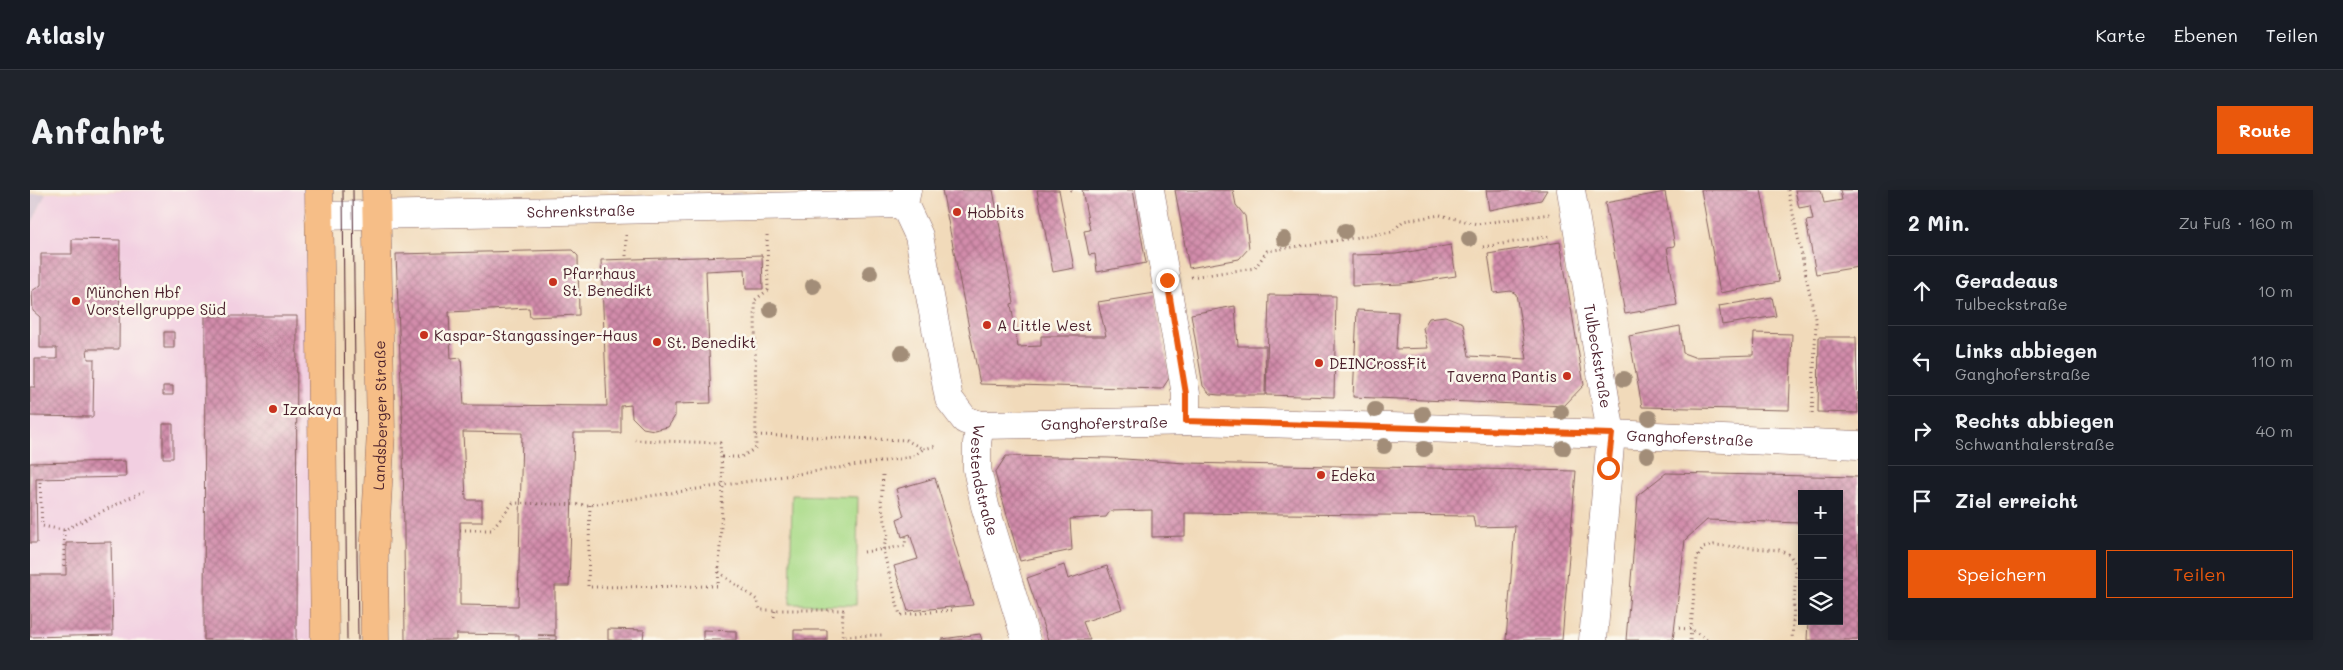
<!DOCTYPE html>
<html lang="de">
<meta charset="utf-8">
<style>
:root{--surface:#171b24;--page:#20242c;--text:#f1f3f6;--muted:#9ea1a6;--line:#363941;--accent:#ea580c}
body{margin:0;font-family:Mali,sans-serif;background:var(--page);color:var(--text)}
.controls{position:absolute;right:15px;bottom:15px;display:grid;overflow:hidden;border-radius:0px;box-shadow:0 2px 12px #0003}
.controls button{width:45px;height:45px;display:grid;place-items:center;padding:0;border:0;border-bottom:1px solid var(--line);background:var(--surface);color:var(--text);font:25px sans-serif}
.stop{position:absolute;width:15px;height:15px;margin:-11px;border:4px solid #ea580c;border-radius:50%;background:#fff}
.stop.end{background:#ea580c;border-color:#fff;box-shadow:0 1px 5px #0008}
.list{margin:0;padding:0;list-style:none}
h2{display:flex;justify-content:space-between;align-items:center;height:65px;margin:0;padding:0 20px;font-size:21px}
h2 small{font-size:16px;font-weight:400;color:var(--muted)}
.list li{display:grid;grid-template-columns:32px 1fr auto;gap:15px;align-items:center;box-sizing:border-box;height:70px;padding:0 20px;border-top:1px solid var(--line)}
.list b{display:block;font-size:19px;white-space:nowrap}
.list p{margin:0;font-size:16px;white-space:nowrap;color:var(--muted)}
.list em{font-size:16px;font-style:normal;color:var(--muted)}
.actions{display:flex;gap:10px;padding:15px 20px}
.actions a{flex:1;padding:11px 0;border:1px solid var(--accent);border-radius:0px;text-align:center;font-size:18px;color:var(--accent)}
.actions .main{background:var(--accent);color:#fff}
.icon{flex:none;width:28px;height:28px;fill:none;stroke:currentColor;stroke-width:2;stroke-linecap:round;stroke-linejoin:round}
.map{position:relative;flex:none;width:1828px;height:450px;overflow:hidden;border-radius:0px}
header{display:flex;align-items:center;gap:30px;box-sizing:border-box;height:70px;padding:0 25px;background:var(--surface);border-bottom:1px solid var(--line)}
header strong{font-size:24px}
nav{display:flex;gap:28px;margin-inline-start:auto;font-size:18px}
.intro{display:flex;align-items:center;justify-content:space-between;box-sizing:border-box;height:120px;padding:0 30px}
h1{margin:0;font-size:35px}
.button{padding:12px 22px;border-radius:0px;background:var(--accent);color:#fff;font-size:18px;font-weight:700}
main{display:flex;gap:30px;padding:0 30px}
aside{flex:1;background:var(--surface);border-radius:0px;box-shadow:0 2px 12px #0003}
.map>svg:first-child{display:block}
.built{fill:#f2cfe1}
.industrial{fill:#cfbdcf}
.grass{fill:#aadb89;stroke:#7a7d5a}
.building{fill:url(#building-cross-hatch);fill-rule:evenodd}
.lines{fill:none;stroke-linecap:round;stroke-linejoin:round}
.minor-casing{stroke:#84605d;stroke-width:29}
.major-casing{stroke:#84605d;stroke-width:29}
.path{stroke:#84605d;stroke-width:3;stroke-dasharray:1 4;stroke-linecap:butt}
.minor{stroke:#fff;stroke-width:28}
.major{stroke:#f6be87;stroke-width:28}
.tram{stroke:#4a1f2b;stroke-width:1}
.tree{fill:#a28d78}
.route{stroke:#ea580c;stroke-width:6}
.poi-dot{fill:#c8321e;stroke:#fbf7ec;stroke-width:2}
.labels{text-anchor:middle;dominant-baseline:central;stroke-width:5;stroke-linejoin:round;paint-order:stroke}
.street-label{font-size:15px;fill:#4a1f2b;stroke:#fbf7ec}
.poi-label{font-size:15px;fill:#4a1f2b;stroke:#fbf7ec;text-anchor:start}
</style>
<header>
<strong>Atlasly</strong>
<nav><a>Karte</a><a>Ebenen</a><a>Teilen</a></nav>
</header>
<div class="intro"><h1>Anfahrt</h1><a class="button">Route</a></div>
<main>
<div class="map">
<svg width="1828" height="450" viewBox="0 0 1828 450">
<defs>
<pattern id="building-cross-hatch" width="8" height="8" patternUnits="userSpaceOnUse" patternTransform="scale(1.25)"><rect width="8" height="8" fill="#d28cab"/><path d="M0 0l8 8M0 8l8-8" fill="none" stroke="#ac728b"/></pattern>
</defs>
<rect width="100%" height="100%" fill="#fbf7ec"/>
<filter id="ink" filterUnits="userSpaceOnUse"><feTurbulence type="fractalNoise" baseFrequency=".02" numOctaves="2"/><feDisplacementMap in="SourceGraphic" scale="10" xChannelSelector="R" yChannelSelector="G"/><feConvolveMatrix kernelMatrix="1 2 1 2 8 2 1 2 1" color-interpolation-filters="sRGB"/></filter>
<filter id="wash" filterUnits="userSpaceOnUse"><feTurbulence type="fractalNoise" baseFrequency=".0096" numOctaves="4" result="noise"/><feDisplacementMap in="SourceGraphic" scale="20" xChannelSelector="R" yChannelSelector="G"/><feGaussianBlur stdDeviation="1.12" result="paint"/><feColorMatrix in="noise" values="0 0 0 0 0 0 0 0 0 0 0 0 0 0 0 0 0 1.4 0 .05"/><feComposite in="paint" operator="in"/></filter>
<g filter="url(#wash)">
<rect width="100%" height="100%" fill="#f1daba"/>
<path class="built" d="M112,0h164l7,450h-283v-412l16,-35z"/>
<path class="industrial" d="M16,3l-16,35v-34z"/>
<path class="grass" d="M762,305l66,2 -2,108 -66,-1z"/>
<g id="blocks">
<path class="building" d="M912,0h51l21,113 -3,1 7,43 23,-1v-10h65l-8,-34 57,-9 15,84 -8,12 -182,-5z
M1007,0h22l15,78 -21,4z
M1052,0h51l13,73 -49,9 -2,-18 -6,1 -5,-24 6,-1z
M1145,0h58l3,15 9,11 4,32 -10,11 -50,9z
M1456,0h61l-6,10 -52,10z
M1671,0h60l18,92 -59,11z
M1765,0h26l3,13 18,-3 -2,-10h18v77l-42,7 -10,-53 7,-1 -3,-14 -11,2z
M1635,2l10,54 -8,1 10,58 -52,9 -20,-111z
M42,49l48,1 -1,109h-32l1,10h6l-1,58 -63,-1v-29h5v-28h22v-11h-17v-31l-7,-6 -1,-20 9,-6v-31h31z
M1530,52l24,143 -20,21 -211,-9 4,-87 41,2 -2,37 32,-1 -5,-20 6,-10 16,-2 18,7 6,33 58,3 -11,-65 -5,-3 -17,2 -6,-39z
M1421,55l5,31 -55,8 -49,2v-31l44,-1z
M542,60l6,6 1,59 -49,2 -1,-9 -80,4 2,47 10,-1 3,47 143,1 -6,-146 161,-5 1,34h-17l-1,-20 -39,2 5,132 -36,1v12l-7,11 -14,3 -11,-2 -11,-11 -1,-12 -10,1v27h-47l-5,153h-14v49h-17l18,1v4h-37v-5l-63,-1v6h-51l-2,-207 -7,-179zM433,242l59,1 -4,173 -58,-1v-83h22v-22h-16z
M1239,105l67,1 -2,101 -68,-2z
M1742,107l4,19 -54,9 -3,-19z
M1205,116l3,40h28l-1,49h-46l-9,-1 -7,-8 -12,-72z
M175,126h92l-1,324h-92z
M1650,136l3,27 11,4 59,-2 1,-22 38,1 -3,76 -147,-3 -13,-71z
M134,142h10v16h-10z
M1789,147h37l2,76 -40,-1z
M133,196h10v9h-10z
M133,234h10v34h-10z
M976,266l103,2 77,5 390,8 -14,169h-56l9,-114 -40,1 -2,-11 -288,-3v23l-33,1v-27l-42,1 -4,6 -36,2 2,31 -52,11 -25,-88z
M95,271l1,16 -90,2 1,64h-7v-80z
M1636,283l192,4v163h-51l1,-19h31v-127h-37v29l-95,-3 -22,20 -12,100h-47l12,-145z
M905,288l38,127 -65,6 -14,-45 24,-7 -8,-25 -8,3 -5,-18 7,-3 -8,-27z
M81,352l2,93 -83,2v-62h36v-32z
M1034,375l4,14 39,-13 15,43 -39,13 7,18h-42l-21,-62z
M578,439l36,1 -1,10h-35z
M673,440l33,1v9h-33z
M764,440h33v10h-33z
M950,444l2,6h-40v-1z"/>
</g>
</g>
<g filter="url(#ink)">
<use href="#blocks" fill-opacity="0" stroke="#84605d" stroke-width="1"/>
<g class="lines">
<g class="minor-casing">
<g id="minor">
<path id="s1" d="M877,0l-3,14 15,32 30,163 16,21 15,5 219,-4 412,13 247,11"/>
<path d="M1120,0l36,204v27"/>
<path id="s2" d="M1541,0l40,244 -18,206"/>
<path id="s3" d="M289,26l585,-12"/>
<path id="s4" d="M950,235l-3,18v26l8,37 41,134"/>
</g>
</g>
<g class="major-casing">
<g id="major">
<path d="M289,0l6,450"/>
<path id="s5" d="M345,450l-1,-84 7,-124 -5,-242"/>
</g>
</g>
<path class="path" d="M1041,0l1,2
M1758,0l28,133 -4,93
M596,45v24
M1453,57l68,-11
M1161,87l64,-9 12,-17 125,-19 11,-11 37,-6 37,9 73,-10
M726,245l150,5 17,9 14,-3
M692,267h19l15,-9 -1,-148 13,-10 -1,-57
M853,285l-2,29 7,30 -5,16 17,65 53,-5
M10,292l2,44 22,4 80,-39
M560,315l-2,82 130,-1 5,-100 -3,-43 -85,-3
M34,340v40
M430,340h31l22,-27 77,2 322,-48 11,-8
M834,362l41,-6 1,-11
M689,382l38,28 3,10h83l-1,26 43,-1
M1827,421h1
M744,427l1,-7
M1644,438l17,1 16,11
M1660,450l7,-82 6,-10 11,-3 65,5 11,5 6,11 -4,74"/>
<use href="#minor" class="minor"/>
<use href="#major" class="major"/>
<path class="tram" d="M313,0l4,450
M323,0l5,450"/>
</g>
<g class="tree">
<circle cx="1315" cy="41" r="8"/>
<circle cx="1254" cy="49" r="8"/>
<circle cx="1439" cy="49" r="8"/>
<circle cx="840" cy="83" r="8"/>
<circle cx="783" cy="96" r="8"/>
<circle cx="741" cy="120" r="8"/>
<circle cx="872" cy="163" r="8"/>
<circle cx="1594" cy="189" r="8"/>
<circle cx="1345" cy="220" r="8"/>
<circle cx="1531" cy="222" r="8"/>
<circle cx="1393" cy="224" r="8"/>
<circle cx="1619" cy="228" r="8"/>
<circle cx="1354" cy="256" r="8"/>
<circle cx="1533" cy="258" r="8"/>
<circle cx="1394" cy="259" r="8"/>
<circle cx="1617" cy="265" r="8"/>
</g>
</g>
<g class="lines" filter="url(#ink)">
<path class="route" d="M1137,90l19,114v27l426,13 -4,34"/>
</g>
<g class="poi-dot">
<circle cx="927" cy="22" r="5"/>
<circle cx="523" cy="92" r="5"/>
<circle cx="46" cy="111" r="5"/>
<circle cx="957" cy="135" r="5"/>
<circle cx="394" cy="145" r="5"/>
<circle cx="627" cy="152" r="5"/>
<circle cx="1289" cy="173" r="5"/>
<circle cx="1537" cy="186" r="5"/>
<circle cx="243" cy="219" r="5"/>
<circle cx="1291" cy="285" r="5"/>
</g>
<g class="labels">
<g class="street-label">
<text stroke="none"><textPath href="#s3" startOffset="262">Schrenkstraße</textPath></text>
<text stroke="none"><textPath href="#s2" startOffset="168">Tulbeckstraße</textPath></text>
<text stroke="none"><textPath href="#s5" startOffset="225">Landsberger Straße</textPath></text>
<text stroke="none"><textPath href="#s1" startOffset="382">Ganghoferstraße</textPath></text>
<text stroke="none"><textPath href="#s1" startOffset="968">Ganghoferstraße</textPath></text>
<text stroke="none"><textPath href="#s4" startOffset="56">Westendstraße</textPath></text>
</g>
<g class="poi-label">
<text x="937" y="22">Hobbits</text>
<text x="533" y="83">Pfarrhaus<tspan x="533" dy="17">St. Benedikt</tspan></text>
<text x="56" y="102">München Hbf<tspan x="56" dy="17">Vorstellgruppe Süd</tspan></text>
<text x="967" y="135">A Little West</text>
<text x="404" y="145">Kaspar-Stangassinger-Haus</text>
<text x="637" y="152">St. Benedikt</text>
<text x="1299" y="173">DEINCrossFit</text>
<text x="1527" y="186" text-anchor="end">Taverna Pantis</text>
<text x="253" y="219">Izakaya</text>
<text x="1301" y="285">Edeka</text>
</g>
</g>
</svg>
<div class="controls">
<button>+</button>
<button>−</button>
<button><svg class="icon" aria-label="layers" viewBox="0 0 24 24"><path d="M12 4l9 5-9 5-9-5zM3 14l9 5 9-5"/></svg></button>
</div>
<div class="stop" style="left:1578px;top:278px"></div>
<div class="stop end" style="left:1137px;top:90px"></div>
</div>
<aside>
<h2>2 Min.<small>Zu Fuß · 160 m</small></h2>
<ul class="list">
<li><svg class="icon" aria-label="ahead" viewBox="0 0 24 24"><path d="M12 20V5M6 11l6-6 6 6"/></svg><div><b>Geradeaus</b><p>Tulbeckstraße</p></div><em>10 m</em></li>
<li><svg class="icon" aria-label="left" viewBox="0 0 24 24"><path d="M17 20v-9H6M10 6l-5 5 5 5"/></svg><div><b>Links abbiegen</b><p>Ganghoferstraße</p></div><em>110 m</em></li>
<li><svg class="icon" aria-label="right" viewBox="0 0 24 24"><path d="M7 20v-9h11M14 6l5 5-5 5"/></svg><div><b>Rechts abbiegen</b><p>Schwanthalerstraße</p></div><em>40 m</em></li>
<li><svg class="icon" aria-label="arrive" viewBox="0 0 24 24"><path d="M6 21V4h12l-3 4 3 4H6"/></svg><div><b>Ziel erreicht</b></div></li>
</ul>
<div class="actions"><a class="main">Speichern</a><a>Teilen</a></div>
</aside>
</main>
